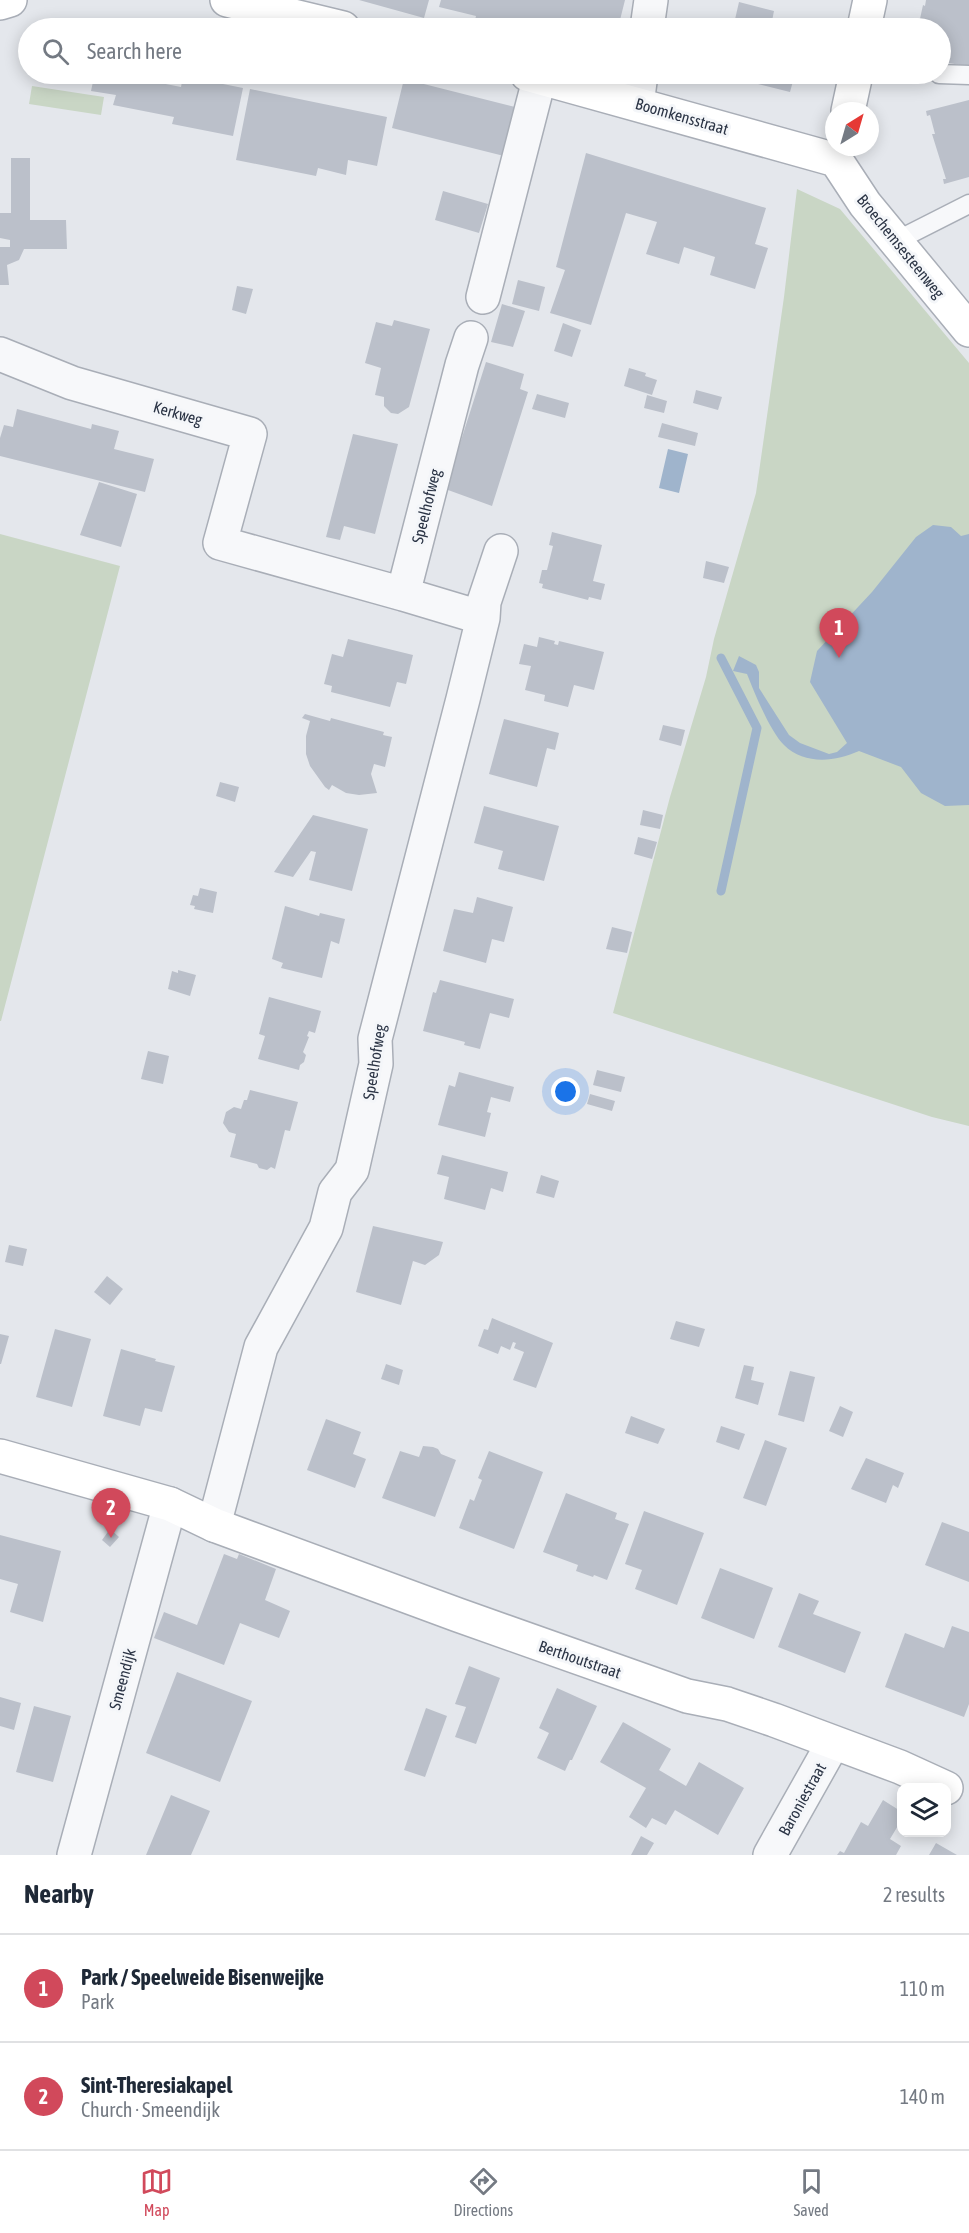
<!DOCTYPE html>
<meta charset="utf-8">
<style>
:root{--surface:#fff;--page:#f6f6f7;--text:#1f2937;--muted:#747a83;--line:#e0e1e3;--accent:#d1495b}
body{margin:0;font-family:"Asap Condensed",sans-serif;background:var(--page);color:var(--text)}
.controls{position:absolute;right:18px;bottom:18px;display:grid;overflow:hidden;border-radius:12px;box-shadow:0 3px 15px #0003}
.controls button{width:54px;height:54px;display:grid;place-items:center;padding:0;border:0;border-bottom:2px solid var(--line);background:var(--surface);color:var(--text);font:30px sans-serif}
.compass{position:absolute;left:825px;top:102px;width:54px;height:54px;border-radius:50%;background:var(--surface);box-shadow:0 3px 15px #0003;rotate:37deg}
.you{position:absolute;left:566px;top:1092px;width:21px;height:21px;margin:-15px;border:4px solid #fff;border-radius:50%;background:#1a73e8;box-shadow:0 0 0 9px #1a73e833}
.badge{display:grid;place-items:center;width:39px;height:39px;border-radius:50%;background:var(--accent);color:#fff;font-size:20px;font-weight:700}
.pin{position:absolute;translate:-50% -50px;filter:drop-shadow(0 2px 3px #0008)}
.pin::after{content:'';position:absolute;top:32px;width:21px;height:18px;background:inherit;clip-path:polygon(0 0,100% 0,50% 100%)}
.list{margin:0;padding:0;list-style:none}
h2{display:flex;justify-content:space-between;align-items:center;height:78px;margin:0;padding:0 24px;font-size:26px}
h2 small{font-size:20px;font-weight:400;color:var(--muted)}
.list li{display:grid;grid-template-columns:39px 1fr auto;gap:18px;align-items:center;box-sizing:border-box;height:108px;padding:0 24px;border-top:2px solid var(--line)}
.list b{display:block;font-size:22px;white-space:nowrap}
.list p{margin:0;font-size:20px;white-space:nowrap;color:var(--muted)}
.list em{font-size:20px;font-style:normal;color:var(--muted)}
.icon{flex:none;width:33px;height:33px;fill:none;stroke:currentColor;stroke-width:2;stroke-linecap:round;stroke-linejoin:round}
.map{position:relative;flex:none;width:969px;height:1855px;overflow:hidden}
.search{position:absolute;background:var(--surface);box-shadow:0 3px 15px #0003;left:18px;right:18px;top:18px;height:66px;display:flex;align-items:center;gap:15px;box-sizing:border-box;padding:0 21px;border-radius:33px;color:var(--muted);font-size:22px}
.sheet{height:294px;background:var(--surface)}
nav{display:flex;justify-content:space-around;align-items:center;box-sizing:border-box;height:84px;border-top:2px solid var(--line);background:var(--surface);font-size:16px;color:var(--muted)}
nav a{display:grid;justify-items:center;gap:3px}
nav .on{color:var(--accent)}
.map>svg:first-child{display:block}
.green{fill:#c9d6c5}
.water{fill:#9fb4cc}
.lines{fill:none;stroke-linecap:round;stroke-linejoin:round}
.stream{stroke:#9fb4cc;stroke-width:9}
.building{fill:#bbc0ca}
.lane-casing{stroke:#a9aeb7;stroke-width:21}
.street-casing{stroke:#a9aeb7;stroke-width:36}
.secondary-casing{stroke:#a9aeb7;stroke-width:36}
.lane{stroke:#f7f8fa;stroke-width:18}
.street{stroke:#f7f8fa;stroke-width:33}
.secondary{stroke:#fff;stroke-width:33}
.labels{text-anchor:middle;dominant-baseline:central;stroke-width:6;stroke-linejoin:round;paint-order:stroke}
.street-label{font-size:16px;fill:#2b3445;stroke:#f4f6f9}
</style>
<div class="map">
<svg width="969" height="1855" viewBox="0 0 969 1855">
<rect width="100%" height="100%" fill="#e4e7ec"/>
<path class="green" d="M32,86l72,11 -3,18 -72,-11z
M797,189l43,20 129,154v763l-37,-9 -319,-104 57,-216 36,-120 8,-38 42,-146 28,-196z
M0,534l120,32 -119,455h-1z"/>
<path class="water" d="M668,449l20,5 -9,39 -20,-5z
M933,525l18,2 10,9 8,-2v271l-24,1 -24,-13 -20,-26 -42,-16c-24,11 -55,14 -75,-6 -14,-14 -30,-53 -37,-71l-14,-3 6,-15 17,9 3,7v16l30,47 11,8 29,11 8,-2 10,-9 -37,-61 7,-31 55,-59 44,-55z"/>
<g class="lines">
<path class="stream" d="M721,658l36,70 -36,163"/>
</g>
<path class="building" d="M359,0h70l-5,18z
M441,0h184l-7,28h-145l3,-12 -37,-9z
M926,0h43v67l-29,-6v-33h-22l5,-23 2,1z
M739,2l35,9 -3,15 7,2h-45z
M78,74h36l-1,4 6,1 1,-4 61,12 2,-11 60,12 -10,48 -61,-12 2,-7 -61,-12 3,-10 -25,-4 3,-14z
M718,74h77l-5,18z
M404,79l111,28 -11,49 -112,-28z
M250,89l137,28 -10,49 -29,-6 -2,15 -28,-7 -2,8 -80,-16z
M969,100v77l-25,7 -1,-5h3l-14,-45h3l-5,-19 -3,1 -1,-5z
M586,153l180,55 -11,36 13,4 -13,41 -45,-14 5,-18 -31,-10 -5,17 -33,-10 11,-32 -31,-9 -35,112 -41,-12 15,-43 -9,-3z
M11,158h19v62h36l1,29h-43l-5,11 -12,5 2,20h-9v-38h10v-7l-10,-2v-25h11z
M443,191l45,13 -9,29 -44,-13z
M518,280l27,7 -6,24 -27,-7z
M237,286l16,3 -7,25 -14,-4z
M502,304l23,7 -12,36 -22,-5z
M394,320l36,9 -21,78 -11,7 -7,-1 -7,-7v-9l-9,-2 6,-27 -16,-5 11,-41 16,4z
M563,323l18,7 -9,27 -18,-6z
M486,362l38,12 -4,15 8,3 -36,114 -44,-16 2,-15z
M629,368l17,5 -1,3 12,4 -5,15 -28,-9z
M696,390l26,7 -4,13 -25,-7z
M537,394l32,9 -4,15 -33,-9z
M647,395l20,6 -3,12 -20,-5z
M17,409l74,20 1,-5 27,7 -5,18 40,10 -9,33 -145,-36v-18l4,-13 9,2z
M662,423l36,10 -3,13 -37,-9z
M353,434l45,10 -23,90 -31,-8 -4,14 -14,-3z
M99,482l38,12 -16,53 -41,-12z
M552,532l50,13 -9,36 12,3 -4,16 -12,-3 -1,3 -46,-12 1,-4 -4,-1 3,-13h5l6,-24 -4,-1z
M706,561l23,6 -5,16 -21,-5z
M539,637l16,4 -1,3 4,1 1,-4 45,11 -10,38 -20,-5 -6,22 -24,-6 1,-6 -20,-5 6,-24 -12,-2 5,-20 13,3z
M348,639l65,16 -7,29 -9,-2 -7,25 -59,-15 1,-6 -8,-2 8,-30 11,3z
M305,714l25,7 1,-3 53,14 -1,3 9,2 -7,30 -11,-3 -3,10 6,19 -18,2 -13,-2 -14,-8 -3,5 -4,-3 -15,-21 -4,-12v-18l4,-15 -8,-3z
M504,719l55,14 -4,17 -8,-2 -10,39 -48,-13z
M663,725l22,5 -4,16 -22,-6z
M220,782l19,5 -4,15 -19,-6z
M484,806l75,20 -15,55 -46,-12 5,-18 -29,-8z
M643,810l20,5 -3,14 -20,-4z
M313,815l55,14 -16,62 -43,-11 7,-28 -5,-1 -18,26 -19,-5z
M638,837l19,5 -5,17 -18,-5z
M200,888l17,4 -4,21 -19,-4 1,-3 -5,-1 3,-10 5,1z
M477,897l36,10 -9,35 -12,-3 -6,24 -43,-12 11,-42 19,4z
M285,906l34,10 1,-3 25,6 -6,25 -8,-3 -9,37 -41,-10 2,-5 -11,-4z
M612,927l20,5 -5,21 -21,-4z
M178,970l18,5 -6,21 -22,-7 4,-18 6,2z
M440,980l74,19 -5,19 -19,-5 -10,36 -16,-4 1,-3 -42,-11 10,-39 3,1z
M269,997l52,14 -6,22 -6,-2 -2,5 2,1 -6,15 3,3 -2,7 -4,3 -1,5 -41,-11 7,-23 -6,-2z
M148,1051l21,5 -6,28 -22,-5z
M597,1070l28,7 -4,15 -28,-7z
M459,1072l55,15 -4,15 -19,-5 -4,15 4,1 -6,24 -47,-12 11,-40 6,2z
M250,1090l48,12 -8,29 -5,-1 -10,39 -4,-2 -4,3 -8,-2 -2,-4 -27,-7 6,-23 -7,-2 -6,-9 3,-11 8,-5 7,2 3,-9h3z
M590,1094l25,7 -3,10 -25,-7z
M442,1155l66,17 -5,20 -12,-4 -6,22 -41,-11 5,-22 -12,-3z
M541,1175l18,6 -5,17 -18,-5z
M373,1226l70,16 -4,13 -14,10 -12,-4 -12,44 -45,-13z
M9,1245l18,4 -4,17 -18,-4z
M107,1276l16,13 -13,16 -16,-13z
M492,1318l61,25 -17,45 -23,-8 11,-28 -10,-4 2,-5 -3,-1 -3,8 -9,-4 -3,8 -20,-8 6,-17 4,1z
M676,1321l29,8 -6,18 -29,-8z
M55,1329l36,10 -19,68 -36,-10z
M0,1334l9,2 -8,28h-1z
M121,1349l35,10 -1,2 20,5 -13,46 -17,-4 -5,18 -37,-10z
M386,1364l17,6 -4,15 -18,-6z
M744,1365l10,2 -3,13 13,3 -6,22 -23,-7z
M790,1371l25,6 -11,45 -26,-7z
M840,1406l13,6 -10,25 -14,-6z
M631,1416l34,13 -7,15 -33,-11z
M326,1419l35,13 -8,22 13,5 -11,29 -48,-18z
M721,1426l24,8 -6,16 -23,-8z
M765,1440l22,8 -21,58 -23,-8z
M423,1446l10,1 5,2 3,5 15,6 -21,57 -53,-19 18,-47 19,6z
M489,1451l54,21 -29,77 -55,-21 11,-29 4,2 8,-21 -4,-2z
M866,1458l38,15 -6,15 -5,-3 -7,18 -35,-14z
M566,1493l51,20 -2,6 14,5 -22,56 -13,-5 -1,2 -17,-6 2,-6 -35,-13z
M644,1511l60,22 -27,72 -42,-16 7,-19 -17,-6z
M942,1522l27,10v50l-44,-17z
M110,1529l9,8 -9,10 -8,-7z
M0,1535l61,16 -18,71 -33,-10 8,-28 -18,-5z
M224,1554l13,5 2,-5 37,15 -11,31 25,11 -11,27 -39,-15 -16,42 -70,-27 10,-26 33,13z
M720,1568l53,20 -19,51 -53,-21z
M799,1593l20,8 -6,13 48,18 -16,41 -67,-26z
M952,1626l17,6v72l-5,13 -79,-30 20,-54 39,15z
M469,1666l31,12 -24,66 -21,-7 11,-30 -11,-3z
M177,1672l75,29 -32,81 -74,-29z
M557,1688l40,18 -25,54h-2l-5,11 -28,-13 12,-25 -10,-5z
M0,1697l21,6 -7,27 -14,-4z
M34,1706l37,10 -18,66 -37,-10z
M426,1708l21,8 -22,61 -21,-7z
M623,1722l48,27 -12,21 27,16 13,-24 45,26 -26,47 -43,-25 -9,15 -14,-7 -6,10 -17,-11 17,-29 -46,-26z
M171,1795l39,16 -19,44h-45z
M883,1800l19,12v7l-12,20 11,7 -5,9h-59l3,-4 4,2 17,-31 7,4z
M641,1836l13,7 -7,12h-16z
M936,1843l21,12h-28z"/>
<g class="lines">
<g class="lane-casing">
<path id="lane" d="M939,74l30,1
M896,241l73,-37"/>
</g>
<g class="street-casing">
<path id="street" d="M647,28l4,-28
M637,104l4,-30
M483,297l57,-221
M471,338l-9,27 -59,229 80,24
M0,354l72,29 178,51 -30,109 183,51
M214,1525l47,-178 65,-119 9,-36 17,-22 24,-106 -1,-25 88,-340 20,-81 1,-16 17,-51
M74,1855l96,-351
M770,1855l63,-112"/>
</g>
<g class="secondary-casing">
<path id="secondary" d="M227,0l116,28
M0,3l10,-3
M864,28l6,-28
M527,74l309,86
M848,111l8,-37
M836,160l29,44 104,126
M0,1456l170,48 44,21 244,90 229,81 40,8 47,16 126,47 46,21"/>
</g>
<use href="#lane" class="lane"/>
<use href="#street" class="street"/>
<use href="#secondary" class="secondary"/>
</g>
<g class="labels">
<g class="street-label">
<text transform="translate(682 116) rotate(16)">Boomkensstraat</text>
<text transform="translate(901 246) rotate(51)">Broechemsesteenweg</text>
<text transform="translate(178 413) rotate(16)">Kerkweg</text>
<text transform="translate(426 506) rotate(-76)">Speelhofweg</text>
<text transform="translate(374 1062) rotate(-81)">Speelhofweg</text>
<text transform="translate(580 1659) rotate(19)">Berthoutstraat</text>
<text transform="translate(122 1679) rotate(-75)">Smeendijk</text>
<text transform="translate(802 1799) rotate(-61)">Baroniestraat</text>
</g>
</g>
</svg>
<div class="controls">
<button><svg class="icon" aria-label="layers" viewBox="0 0 24 24"><path d="M12 4l9 5-9 5-9-5zM3 14l9 5 9-5"/></svg></button>
</div>
<svg class="compass" viewBox="-18 -18 36 36"><path d="M0-13l5 13h-10z" fill="#e53935"/><path d="M0 13l5-13h-10z" fill="#747a83"/></svg>
<div class="you"></div>
<div class="pin badge" style="left:839px;top:658px">1</div>
<div class="pin badge" style="left:111px;top:1538px">2</div>
<div class="search"><svg class="icon" aria-label="search" viewBox="0 0 24 24"><circle cx="10" cy="10" r="6"/><path d="M15 15l6 6"/></svg>Search here</div>
</div>
<section class="sheet">
<h2>Nearby<small>2 results</small></h2>
<ul class="list">
<li><span class="badge">1</span><div><b>Park / Speelweide Bisenweijke</b><p>Park</p></div><em>110 m</em></li>
<li><span class="badge">2</span><div><b>Sint-Theresiakapel</b><p>Church · Smeendijk</p></div><em>140 m</em></li>
</ul>
</section>
<nav>
<a class="on"><svg class="icon" aria-label="map" viewBox="0 0 24 24"><path d="M3 6l6-2 6 2 6-2v14l-6 2-6-2-6 2zM9 4v14M15 6v14"/></svg>Map</a>
<a><svg class="icon" aria-label="directions" viewBox="0 0 24 24"><path d="M12 3l9 9-9 9-9-9zM9 14v-3h6M13 9l2 2-2 2"/></svg>Directions</a>
<a><svg class="icon" aria-label="saved" viewBox="0 0 24 24"><path d="M7 4h10v16l-5-4-5 4z"/></svg>Saved</a>
</nav>
